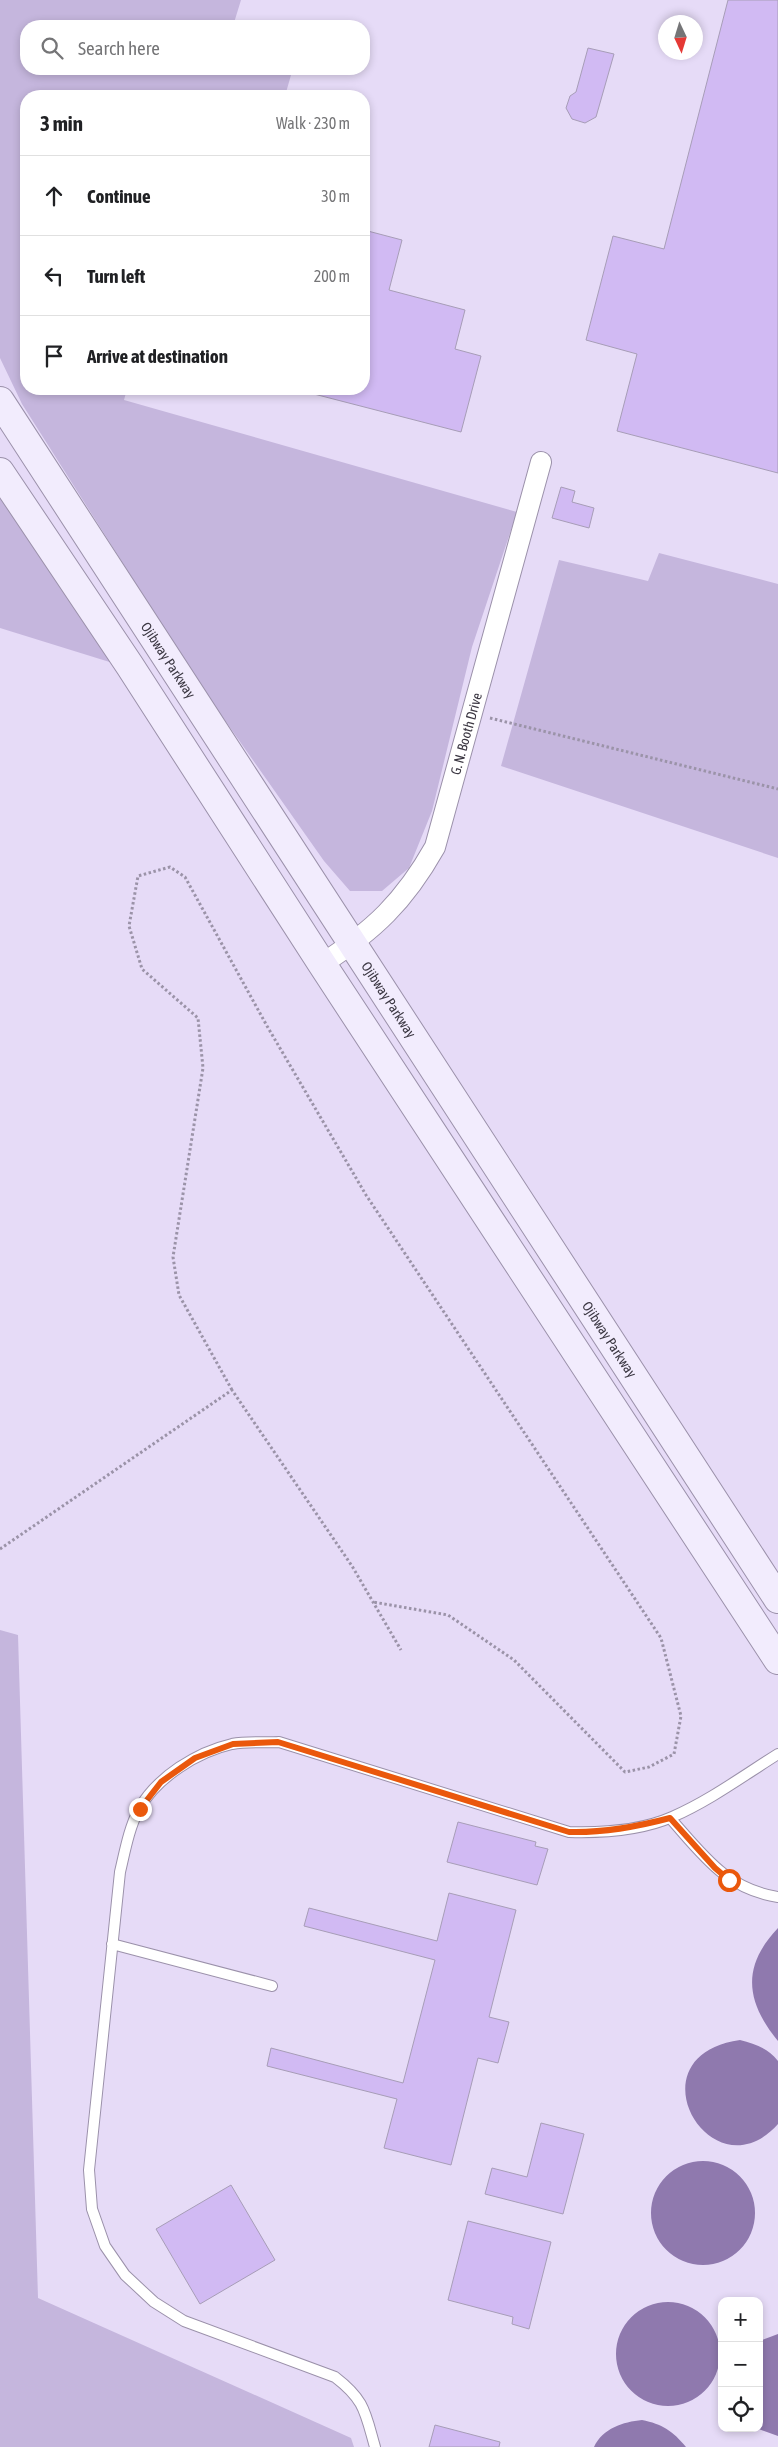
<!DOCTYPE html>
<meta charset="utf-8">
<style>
:root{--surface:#fff;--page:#f2f2f2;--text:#202124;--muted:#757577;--line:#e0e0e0}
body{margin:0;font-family:"Asap Condensed",sans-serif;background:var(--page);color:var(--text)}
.controls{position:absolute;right:15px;bottom:15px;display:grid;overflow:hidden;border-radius:10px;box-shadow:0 2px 8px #0003}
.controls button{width:45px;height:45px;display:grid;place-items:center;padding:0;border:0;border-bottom:1px solid var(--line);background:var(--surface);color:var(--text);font:25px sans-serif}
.compass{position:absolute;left:658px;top:15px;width:45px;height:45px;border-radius:50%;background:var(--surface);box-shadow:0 2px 8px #0003;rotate:176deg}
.stop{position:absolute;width:15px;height:15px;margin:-11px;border:4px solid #ea580c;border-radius:50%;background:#fff}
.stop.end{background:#ea580c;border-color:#fff;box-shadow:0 1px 5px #0008}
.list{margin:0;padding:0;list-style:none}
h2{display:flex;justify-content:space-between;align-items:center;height:65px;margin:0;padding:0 20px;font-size:21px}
h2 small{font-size:16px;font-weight:400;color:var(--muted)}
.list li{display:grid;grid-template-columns:32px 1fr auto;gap:15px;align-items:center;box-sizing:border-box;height:80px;padding:0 20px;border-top:1px solid var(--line)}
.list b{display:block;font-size:19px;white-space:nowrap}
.list em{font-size:16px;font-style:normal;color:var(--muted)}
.icon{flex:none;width:28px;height:28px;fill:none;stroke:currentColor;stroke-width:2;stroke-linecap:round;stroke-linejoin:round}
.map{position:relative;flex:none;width:778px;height:2447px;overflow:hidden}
.search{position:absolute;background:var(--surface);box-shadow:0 2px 8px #0003;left:20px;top:20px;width:350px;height:55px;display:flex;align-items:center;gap:12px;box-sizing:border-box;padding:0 18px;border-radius:20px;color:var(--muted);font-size:19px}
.panel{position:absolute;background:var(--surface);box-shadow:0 2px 8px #0003;left:20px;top:90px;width:350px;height:305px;border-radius:20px}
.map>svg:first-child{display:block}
.green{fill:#c5b6dd}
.water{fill:#8f79ae}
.building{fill:#d1baf3;stroke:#a79db7}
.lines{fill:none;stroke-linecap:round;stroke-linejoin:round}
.lane-casing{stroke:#9b91aa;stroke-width:12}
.street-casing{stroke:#9b91aa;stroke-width:22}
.secondary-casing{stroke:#9b91aa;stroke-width:30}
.path{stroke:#9b93a8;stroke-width:3;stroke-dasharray:2.5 2.5;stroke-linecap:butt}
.lane{stroke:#fff;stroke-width:10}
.street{stroke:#fff;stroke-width:20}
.secondary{stroke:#f2ecfd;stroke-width:28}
.route{stroke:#ea580c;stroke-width:6}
.labels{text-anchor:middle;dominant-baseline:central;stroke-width:5;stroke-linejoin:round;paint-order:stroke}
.street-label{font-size:14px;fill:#3c3843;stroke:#f1eafb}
</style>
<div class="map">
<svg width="778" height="2447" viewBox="0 0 778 2447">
<rect width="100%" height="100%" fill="#e6dbf7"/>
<path class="green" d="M0,0h241l-8,26h-207v43h245l20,6 -6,21h-259v293h101l-3,11 393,112 -45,135 -40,164 -23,57 -27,23h-32l-26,-30 -124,-176 -178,-281 -22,-46z
M0,493l116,171 -116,-36z
M659,553l119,31v274l-277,-92 58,-206 89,21z
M0,1630l18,5 20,663 313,140 3,9h-354z"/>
<path class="water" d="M778,1928v113c-32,-39 -37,-74 0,-113z
M740,2040c15,4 28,8 38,21v63c-66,74 -150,-68 -38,-84z
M651 2213a52 52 0 1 1 104 0a52 52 0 1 1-104 0Z
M616 2354a52 52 0 1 1 104 0a52 52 0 1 1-104 0Z
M778,2334v102l-22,-8h3v-87z
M642,2420c20,4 31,11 44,27h-92c9,-19 29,-25 48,-27z"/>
<path class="building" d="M728,0h50v473l-161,-42 20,-77 -51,-14 27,-104 51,13z
M588,48l26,6 -18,63 -11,6 -13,-4 -6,-11 4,-12 6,-4z
M364,230l38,10 -13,50 76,20 -10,39 26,7 -20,76 -147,-38v-5h50z
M561,487l14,4 -3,11 22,6 -5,20 -37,-10z
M458,1822l78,20 -1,4 13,3 -11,36 -90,-23z
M449,1893l67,17 -27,107 20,5 -11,41 -20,-5 -27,107 -67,-17 13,-49 -130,-33 4,-18 132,35 32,-123 -131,-34 5,-18 128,33z
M541,2123l43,11 -21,80 -78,-20 7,-26 35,9z
M231,2185l44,75 -75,44 -44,-75z
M468,2221l83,21 -22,87 -17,-5 1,-7 -65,-17z
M435,2425l65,17 -1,5h-70z"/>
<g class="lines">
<g class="lane-casing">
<path id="lane" d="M670,1818c33,37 56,71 108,79
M112,1944l160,42
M375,2447c-10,-35 -10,-47 -40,-70l-151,-56 -30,-19 -29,-27 -20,-29 -13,-37 -3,-39 31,-298c5,-21 9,-44 19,-63 18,-32 58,-57 93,-65 15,-3 32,-1 47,-2l290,90c34,1 71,-1 103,-15 37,-16 71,-41 106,-63"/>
</g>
<g class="street-casing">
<g id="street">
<path id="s1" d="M322,964c52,-34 82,-62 113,-117l106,-385"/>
</g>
</g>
<g class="secondary-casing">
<g id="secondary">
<path id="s2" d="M0,401l778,1198"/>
<path d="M0,472l130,194 192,298 456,696"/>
</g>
</g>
<path class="path" d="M490,718l288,71
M232,1390l-53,-95 -6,-38 30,-189 -5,-50 -56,-49 -13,-43 9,-50 32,-9 15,10 82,149 99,169 295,443 20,78 -7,38 -25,13 -24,5 -111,-112 -66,-45 -75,-13
M0,1549l232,-159 120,176 49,84"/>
<use href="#lane" class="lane"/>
<use href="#street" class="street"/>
<use href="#secondary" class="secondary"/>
</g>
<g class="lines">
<path class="route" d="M140,1809l21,-27 34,-24 38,-14 45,-2 291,90c35,1 67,-5 101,-14l45,50 14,12"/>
</g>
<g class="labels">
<g class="street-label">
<text stroke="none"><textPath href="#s2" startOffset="309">Ojibway Parkway</textPath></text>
<text stroke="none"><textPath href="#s1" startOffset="282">G. N. Booth Drive</textPath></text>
<text stroke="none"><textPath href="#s2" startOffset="714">Ojibway Parkway</textPath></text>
<text stroke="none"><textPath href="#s2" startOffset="1119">Ojibway Parkway</textPath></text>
</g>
</g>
</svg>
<div class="controls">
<button>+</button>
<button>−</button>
<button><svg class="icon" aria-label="locate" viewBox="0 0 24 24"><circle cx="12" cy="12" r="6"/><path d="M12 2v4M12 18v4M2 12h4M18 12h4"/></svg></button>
</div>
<svg class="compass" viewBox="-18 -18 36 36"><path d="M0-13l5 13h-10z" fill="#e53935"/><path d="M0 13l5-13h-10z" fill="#757577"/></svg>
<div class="stop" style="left:729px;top:1880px"></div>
<div class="stop end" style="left:140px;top:1809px"></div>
<div class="search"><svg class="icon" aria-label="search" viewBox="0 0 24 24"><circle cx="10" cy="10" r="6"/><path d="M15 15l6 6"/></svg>Search here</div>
<section class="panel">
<h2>3 min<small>Walk · 230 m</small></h2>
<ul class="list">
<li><svg class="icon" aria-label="ahead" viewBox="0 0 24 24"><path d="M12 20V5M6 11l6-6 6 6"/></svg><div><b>Continue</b></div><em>30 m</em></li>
<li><svg class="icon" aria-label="left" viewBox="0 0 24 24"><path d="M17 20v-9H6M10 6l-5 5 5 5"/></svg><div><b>Turn left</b></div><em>200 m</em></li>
<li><svg class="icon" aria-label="arrive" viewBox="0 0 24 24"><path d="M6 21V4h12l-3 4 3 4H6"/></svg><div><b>Arrive at destination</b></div></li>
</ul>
</section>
</div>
